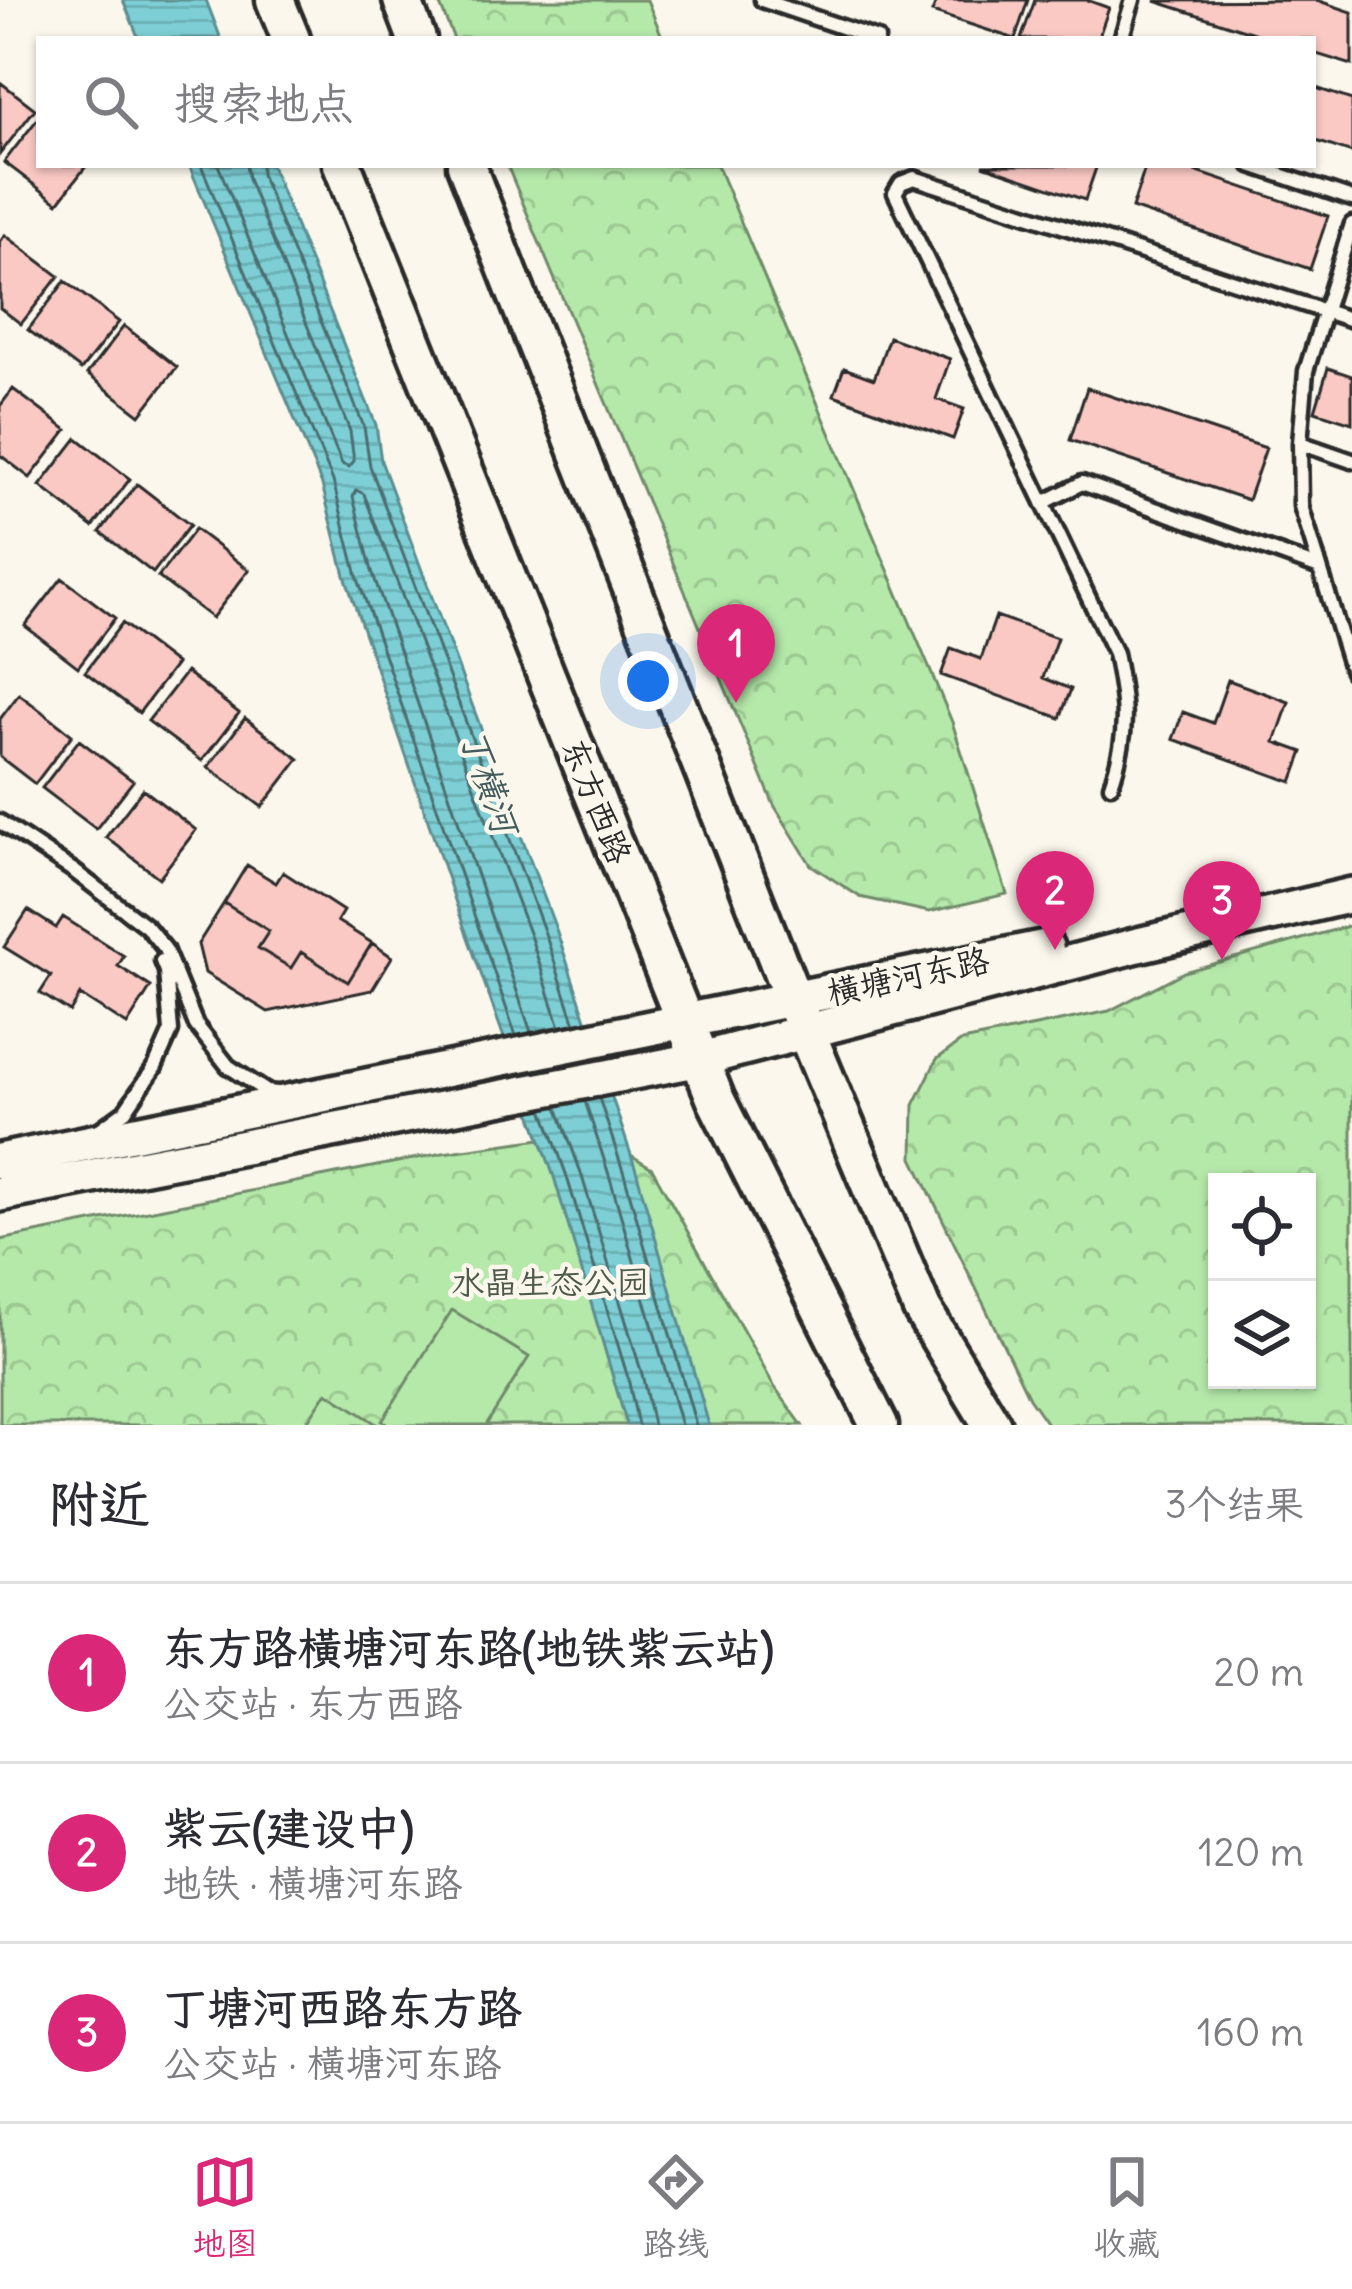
<!DOCTYPE html>
<html lang="zh">
<meta charset="utf-8">
<style>
:root{--surface:#fff;--page:#f7f7f7;--text:#2b2b33;--muted:#7c7c81;--line:#e1e1e2;--accent:#db2777}
body{margin:0;font-family:Delius,"LXGW WenKai TC",sans-serif;background:var(--page);color:var(--text)}
.controls{position:absolute;right:36px;bottom:36px;display:grid;overflow:hidden;border-radius:0px;box-shadow:0 3px 9px #0004}
.controls button{width:108px;height:108px;display:grid;place-items:center;padding:0;border:0;border-bottom:3px solid var(--line);background:var(--surface);color:var(--text);font:60px sans-serif}
.you{position:absolute;left:648px;top:681px;width:42px;height:42px;margin:-30px;border:9px solid #fff;border-radius:50%;background:#1a73e8;box-shadow:0 0 0 18px #1a73e833}
.badge{display:grid;place-items:center;width:78px;height:78px;border-radius:50%;background:var(--accent);color:#fff;font-size:39px;font-weight:700}
.pin{position:absolute;translate:-50% -99px;filter:drop-shadow(0 3px 6px #0008)}
.pin::after{content:'';position:absolute;top:63px;width:42px;height:36px;background:inherit;clip-path:polygon(0 0,100% 0,50% 100%)}
.list{margin:0;padding:0;list-style:none}
h2{display:flex;justify-content:space-between;align-items:center;height:156px;margin:0;padding:0 48px;font-size:51px}
h2 small{font-size:39px;font-weight:400;color:var(--muted)}
.list li{display:grid;grid-template-columns:78px 1fr auto;gap:36px;align-items:center;box-sizing:border-box;height:180px;padding:0 48px;border-top:3px solid var(--line)}
.list b{display:block;font-size:45px;white-space:nowrap}
.list p{margin:0;font-size:39px;white-space:nowrap;color:var(--muted)}
.list em{font-size:39px;font-style:normal;color:var(--muted)}
.icon{flex:none;width:66px;height:66px;fill:none;stroke:currentColor;stroke-width:2;stroke-linecap:round;stroke-linejoin:round}
.map{position:relative;flex:none;width:1352px;height:1425px;overflow:hidden}
.search{position:absolute;background:var(--surface);box-shadow:0 3px 9px #0004;left:36px;right:36px;top:36px;height:132px;display:flex;align-items:center;gap:30px;box-sizing:border-box;padding:0 42px;border-radius:0px;color:var(--muted);font-size:45px}
.sheet{height:696px;background:var(--surface)}
nav{display:flex;justify-content:space-around;align-items:center;box-sizing:border-box;height:168px;border-top:3px solid var(--line);background:var(--surface);font-size:33px;color:var(--muted)}
nav a{display:grid;justify-items:center;gap:6px}
nav .on{color:var(--accent)}
.map>svg:first-child{display:block}
.park{fill:url(#park-crowns);stroke:#708a6a;stroke-width:3;fill-rule:evenodd}
.pitch{fill:#b5e9aa;stroke:#708a6a;stroke-width:3}
.water{fill:url(#water-rules);stroke:#5c8d91;stroke-width:3}
.lines{fill:none;stroke-linecap:round;stroke-linejoin:round}
.shore{stroke:#4c6d6f;stroke-width:3}
.building{fill:#fac9c4;stroke:#2b2b2b;stroke-width:3}
.lane-casing{stroke:#2b2b2b;stroke-width:21}
.secondary-casing{stroke:#2b2b2b;stroke-width:42}
.primary-casing{stroke:#2b2b2b;stroke-width:45}
.lane{stroke:#fbf7ec;stroke-width:12}
.secondary{stroke:#fbf7ec;stroke-width:33}
.primary{stroke:#fbf7ec;stroke-width:36}
.labels{text-anchor:middle;dominant-baseline:central;stroke-width:9;stroke-linejoin:round;paint-order:stroke}
.street-label{font-size:33px;fill:#2b2b2b;stroke:#fbf7ec}
.park-label{font-size:33px;fill:#4e5a4b;stroke:#fbf7ec}
.water-label{font-size:36px;font-style:italic;fill:#445c5e;stroke:#fbf7ec}
</style>
<div class="map">
<svg width="1352" height="1425" viewBox="0 0 1352 1425">
<defs>
<pattern id="park-crowns" width="20" height="18" patternUnits="userSpaceOnUse" patternTransform="scale(3)"><rect width="20" height="18" fill="#b5e9aa"/><path d="M2 6a3 3 0 1 1 6 0M12 15a3 3 0 1 1 6 0" fill="none" stroke="#9cc892"/></pattern>
<pattern id="water-rules" width="6" height="5" patternUnits="userSpaceOnUse" patternTransform="scale(3)"><rect width="6" height="5" fill="#7dcfd5"/><path d="M0 2.5h6" fill="none" stroke="#6cb2b7"/></pattern>
</defs>
<rect width="100%" height="100%" fill="#fbf7ec"/>
<filter id="ink" filterUnits="userSpaceOnUse"><feTurbulence type="fractalNoise" baseFrequency=".00833" numOctaves="2"/><feDisplacementMap in="SourceGraphic" scale="24" xChannelSelector="R" yChannelSelector="G"/><feConvolveMatrix kernelMatrix="1 2 1 2 8 2 1 2 1" color-interpolation-filters="sRGB"/></filter>
<g filter="url(#ink)">
<path class="park" d="M438,0h209l16,39h-209z
M507,165h210l235,557 55,172 -78,18 -69,-15 -49,-32 -37,-60z
M1352,925v500h-304l-19,-27 -116,-240 1,-53 23,-46 25,-18 147,-30 75,-39zM1307,1182v198h-90v-198z
M569,1135l39,6 44,27 122,218 28,39h-802v-185l443,-87z"/>
<path class="pitch" d="M452,1310l77,47 -43,68h-97l-7,-4z
M327,1392l51,33h-73z"/>
<path class="water" d="M123,0h83l15,39h-82z
M189,165h82l105,260 5,36 176,471 79,238 73,255h-82l-73,-248 -93,-259 -115,-339 -24,-94z"/>
<g class="lines">
<path class="shore" d="M201,165l132,316 24,95 159,460
M218,165l124,299 7,3 5,-6 -4,-30 -102,-252 -2,-14
M261,165v9l103,253 6,39 176,470 29,88
M531,1032l-159,-461 -19,-74 3,-7 8,4 168,447 28,86
M599,1098l25,76 72,251
M585,1101l25,77 71,247
M557,1107l23,63 62,204 11,51
M543,1109l23,65 62,204 10,47"/>
</g>
<path class="building" d="M937,0h91l-13,39 -83,-27z
M1035,0h52l22,8 -11,31h-77z
M1316,0l36,12v53l-39,-12v-14h-41l-117,-38z
M0,82l35,27 -35,45z
M1313,87l39,13v53l-39,-13z
M39,117v48h48l-29,38 -54,-41z
M983,165h114l-12,35z
M1146,165h31l151,51 -18,53 -178,-61z
M5,235l54,41 -38,48 -21,-16v-66z
M65,281l54,41 -38,48 -53,-40z
M124,326l53,41 -37,48 -53,-41z
M889,337l61,22 -14,40 28,10 -11,30 -119,-44 10,-27 30,11z
M1328,368l24,8v47l-37,-12z
M1087,388l179,60 -18,52 -178,-60z
M13,389l54,41 -37,48 -30,-23v-49z
M77,438l53,41 -37,48 -53,-41z
M137,484l53,41 -37,48 -53,-41z
M195,529l54,41 -37,48 -54,-41z
M62,578l53,40 -37,49 -53,-41z
M996,616l61,22 -14,40 28,11 -11,29 -119,-43 10,-27 30,11z
M122,623l54,41 -37,49 -54,-41z
M186,672l53,41 -37,48 -54,-40z
M1228,680l61,22 -14,40 28,10 -11,30 -119,-43 10,-27 30,11z
M19,694l53,41 -37,49 -35,-27v-38z
M245,718l54,41 -37,48 -54,-40z
M79,740l54,41 -37,48 -54,-41z
M143,789l53,41 -37,48 -53,-41z
M247,865l29,18 7,-11 60,39 -6,10 35,22 -24,39 -47,-30 -10,16 -33,-20 11,-17 -45,-28z
M224,903l45,28 -11,17 33,20 10,-16 47,30 24,-39 20,14 -20,33 -104,22 -63,-39 -7,-29z
M28,910l28,18 7,-11 61,39 -6,10 33,21 -24,38 -47,-30 -10,17 -30,-19 11,-17 -47,-29z"/>
<g class="lines">
<g class="lane-casing">
<path id="lane" d="M762,0l115,39
M1121,39l12,-39
M1251,165l101,34
M1352,224l-46,147 -6,72 1,63 51,166
M1300,443l52,18
M1043,503l39,-20 238,85
M1111,785c18,-53 15,-78 4,-132l-220,-460 6,-10 13,-5 438,142
M0,822l74,49 73,56 18,22 31,76 32,41 39,26 10,1
M99,1130l26,-19 30,-44 16,-36 -5,-60 -4,-10"/>
</g>
<g class="secondary-casing">
<path id="secondary" d="M0,1161l1046,-214
M0,1194l701,-135 437,-114 214,-50"/>
</g>
<g class="primary-casing">
<path id="primary" d="M275,0l16,39
M402,0l15,39
M342,165l374,935 163,325
M466,165l336,857 120,287 70,116"/>
</g>
<use href="#lane" class="lane"/>
<use href="#secondary" class="secondary"/>
<use href="#primary" class="primary"/>
</g>
</g>
<g class="labels">
<g class="street-label">
<text transform="translate(597 801) rotate(68)">东方西路</text>
<text transform="translate(908 976) rotate(-12)">横塘河东路</text>
</g>
<g class="park-label">
<text x="550" y="1282">水晶生态公园</text>
</g>
<g class="water-label">
<text transform="translate(489 781) rotate(71)">丁横河</text>
</g>
</g>
</svg>
<div class="controls">
<button><svg class="icon" aria-label="locate" viewBox="0 0 24 24"><circle cx="12" cy="12" r="6"/><path d="M12 2v4M12 18v4M2 12h4M18 12h4"/></svg></button>
<button><svg class="icon" aria-label="layers" viewBox="0 0 24 24"><path d="M12 4l9 5-9 5-9-5zM3 14l9 5 9-5"/></svg></button>
</div>
<div class="you"></div>
<div class="pin badge" style="left:736px;top:703px">1</div>
<div class="pin badge" style="left:1055px;top:950px">2</div>
<div class="pin badge" style="left:1222px;top:960px">3</div>
<div class="search"><svg class="icon" aria-label="search" viewBox="0 0 24 24"><circle cx="10" cy="10" r="6"/><path d="M15 15l6 6"/></svg>搜索地点</div>
</div>
<section class="sheet">
<h2>附近<small>3个结果</small></h2>
<ul class="list">
<li><span class="badge">1</span><div><b>东方路横塘河东路(地铁紫云站)</b><p>公交站 · 东方西路</p></div><em>20 m</em></li>
<li><span class="badge">2</span><div><b>紫云(建设中)</b><p>地铁 · 横塘河东路</p></div><em>120 m</em></li>
<li><span class="badge">3</span><div><b>丁塘河西路东方路</b><p>公交站 · 横塘河东路</p></div><em>160 m</em></li>
</ul>
</section>
<nav>
<a class="on"><svg class="icon" aria-label="map" viewBox="0 0 24 24"><path d="M3 6l6-2 6 2 6-2v14l-6 2-6-2-6 2zM9 4v14M15 6v14"/></svg>地图</a>
<a><svg class="icon" aria-label="directions" viewBox="0 0 24 24"><path d="M12 3l9 9-9 9-9-9zM9 14v-3h6M13 9l2 2-2 2"/></svg>路线</a>
<a><svg class="icon" aria-label="saved" viewBox="0 0 24 24"><path d="M7 4h10v16l-5-4-5 4z"/></svg>收藏</a>
</nav>
